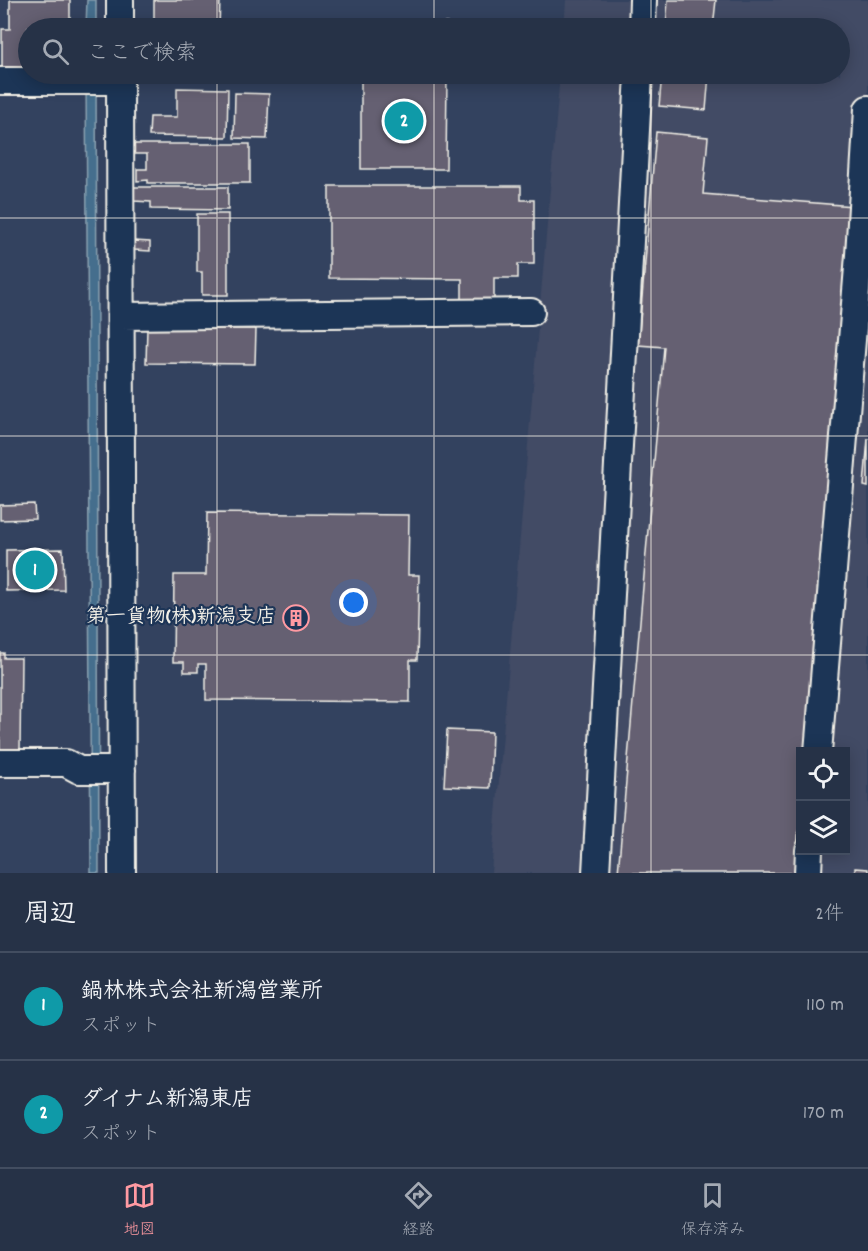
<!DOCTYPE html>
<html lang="ja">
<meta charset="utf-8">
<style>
:root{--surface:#263247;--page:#2e3a4e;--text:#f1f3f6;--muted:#a4aab4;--line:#424d60;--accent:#ff9aa2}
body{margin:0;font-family:Dekko,"Klee One",sans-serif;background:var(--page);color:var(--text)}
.controls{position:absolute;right:18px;bottom:18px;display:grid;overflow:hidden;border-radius:0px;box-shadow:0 3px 15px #0003}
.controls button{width:54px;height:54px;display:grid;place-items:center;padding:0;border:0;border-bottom:2px solid var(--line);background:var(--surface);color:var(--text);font:30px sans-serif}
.you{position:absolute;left:354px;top:603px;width:21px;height:21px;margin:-15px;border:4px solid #fff;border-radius:50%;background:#1a73e8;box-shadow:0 0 0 9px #1a73e833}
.badge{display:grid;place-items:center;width:39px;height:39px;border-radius:50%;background:var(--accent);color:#fff;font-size:20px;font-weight:700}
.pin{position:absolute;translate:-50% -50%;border:3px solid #fff;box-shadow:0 2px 6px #0006}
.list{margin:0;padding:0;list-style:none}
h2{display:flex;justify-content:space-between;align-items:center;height:78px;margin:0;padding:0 24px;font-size:26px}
h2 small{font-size:20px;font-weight:400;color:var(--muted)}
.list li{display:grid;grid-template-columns:39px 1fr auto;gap:18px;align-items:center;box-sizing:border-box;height:108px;padding:0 24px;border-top:2px solid var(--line)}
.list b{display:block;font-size:22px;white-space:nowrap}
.list p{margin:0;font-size:20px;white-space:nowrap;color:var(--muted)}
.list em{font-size:20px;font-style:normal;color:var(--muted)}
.icon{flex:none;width:33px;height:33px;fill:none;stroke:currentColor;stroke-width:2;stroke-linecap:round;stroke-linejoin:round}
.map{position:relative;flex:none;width:868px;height:873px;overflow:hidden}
.search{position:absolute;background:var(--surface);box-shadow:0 3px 15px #0003;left:18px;right:18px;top:18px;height:66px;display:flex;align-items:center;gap:15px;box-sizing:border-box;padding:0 21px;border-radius:33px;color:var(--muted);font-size:22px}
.sheet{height:294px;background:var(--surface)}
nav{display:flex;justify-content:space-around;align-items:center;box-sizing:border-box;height:84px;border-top:2px solid var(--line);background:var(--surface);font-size:16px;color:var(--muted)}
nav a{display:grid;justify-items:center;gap:3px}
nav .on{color:var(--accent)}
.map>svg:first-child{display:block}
.built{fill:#424b65;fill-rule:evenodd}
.water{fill:#456e8d;stroke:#8ba2b1;stroke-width:1.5}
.building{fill:#656172;stroke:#f4f1e8;stroke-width:1.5}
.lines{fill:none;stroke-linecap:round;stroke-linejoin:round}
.minor-casing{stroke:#f4f1e8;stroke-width:30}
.minor{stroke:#1d3557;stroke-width:26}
.grid{fill:none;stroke:#f4f1e8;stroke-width:1.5;stroke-opacity:0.55}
.labels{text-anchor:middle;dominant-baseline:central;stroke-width:4.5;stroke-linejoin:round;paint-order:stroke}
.poi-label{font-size:20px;font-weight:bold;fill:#f4f1e8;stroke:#1d3557;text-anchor:end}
</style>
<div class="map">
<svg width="868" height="873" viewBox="0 0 868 873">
<rect width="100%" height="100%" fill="#33425f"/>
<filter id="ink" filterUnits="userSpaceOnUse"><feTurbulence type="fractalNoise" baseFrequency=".0167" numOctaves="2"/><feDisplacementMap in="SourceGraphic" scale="12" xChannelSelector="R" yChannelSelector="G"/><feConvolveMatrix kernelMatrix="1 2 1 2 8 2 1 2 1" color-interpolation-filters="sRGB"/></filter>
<g filter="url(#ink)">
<path class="built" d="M566,0h302v873h-377l69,-799h280v-46h-276zM800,752h46v98h-46z"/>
<path class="water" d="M87,0h9v28h-10z
M86,74h10l3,799h-8z"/>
<path class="building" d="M10,0h60v28h-42v46h-26v-45h8z
M154,0h66l-1,28h-65z
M668,0h48l-3,28h-47z
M362,23h85v5h-85z
M361,74h86l-1,95h-85z
M662,74h47l-3,36 -47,-4z
M177,88l51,1 -1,48 -78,-1 1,-19h27z
M235,93l34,1 -2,45 -33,-1z
M656,132l52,5 -5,57 150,12 -47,546h-6v61l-5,60h-177l46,-526 -26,-2z
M134,144h116v39h-102v-3l-11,1v-12h10v-15h-13z
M329,186h192v14h13v64h-16v14h-24v21h-32v-20l-133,-1z
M134,187h94v23l-77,-1v-7l-17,-1z
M197,214h31v81h-26v-23h-5z
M134,241l16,1v9l-16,-1z
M147,328l109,1 -1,35 -109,-1z
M868,438v49l-4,-1z
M34,504l1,15 -35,1v-15z
M207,513l202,2 -1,60h11l-2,85h-7v42l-204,-2v-36h-8v8h-14v-10h-11l1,-87h32z
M63,549l1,41 -58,1v-41z
M0,653h4v5h17l-1,93h-20z
M447,730l45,2 -2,56 -46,-2z
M855,868l13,1v4h-13z"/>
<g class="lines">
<g class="minor-casing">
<path id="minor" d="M120,0v28
M642,28l1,-28
M120,74l2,799
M0,81h120
M121,316l410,-4
M818,752l41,-497 9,-146
M0,763h66l13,7h43
M596,873l43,-799
M808,873l1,-23"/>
</g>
<use href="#minor" class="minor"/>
</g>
</g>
<path class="grid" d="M217,0v28M434,0v28M651,0v28M217,74v799M434,74v799M651,74v799M0,218h868M0,436h868M0,655h868"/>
<defs>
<g id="building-ring" transform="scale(1.35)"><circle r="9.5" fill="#1d3557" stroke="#ff9aa2" stroke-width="1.5"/><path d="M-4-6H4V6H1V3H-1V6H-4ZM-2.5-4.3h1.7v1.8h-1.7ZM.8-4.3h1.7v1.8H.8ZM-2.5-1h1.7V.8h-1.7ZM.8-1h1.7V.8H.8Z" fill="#ff9aa2"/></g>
</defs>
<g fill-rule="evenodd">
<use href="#building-ring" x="296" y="618"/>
</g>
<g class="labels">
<g class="poi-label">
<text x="276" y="618">第一貨物(株)新潟支店</text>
</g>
</g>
</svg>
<div class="controls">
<button><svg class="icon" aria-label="locate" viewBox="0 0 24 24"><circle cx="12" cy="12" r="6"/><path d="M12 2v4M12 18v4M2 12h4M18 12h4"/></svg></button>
<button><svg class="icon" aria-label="layers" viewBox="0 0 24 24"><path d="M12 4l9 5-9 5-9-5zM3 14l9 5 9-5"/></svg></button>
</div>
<div class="you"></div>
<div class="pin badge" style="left:35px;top:570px;background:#0f9aa8">1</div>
<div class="pin badge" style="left:404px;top:121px;background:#0f9aa8">2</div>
<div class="search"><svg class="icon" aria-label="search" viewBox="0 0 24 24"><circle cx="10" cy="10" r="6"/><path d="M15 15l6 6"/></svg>ここで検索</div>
</div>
<section class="sheet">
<h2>周辺<small>2件</small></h2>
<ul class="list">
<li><span class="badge" style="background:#0f9aa8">1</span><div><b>鍋林株式会社新潟営業所</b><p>スポット</p></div><em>110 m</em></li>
<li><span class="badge" style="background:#0f9aa8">2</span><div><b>ダイナム新潟東店</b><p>スポット</p></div><em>170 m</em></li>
</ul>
</section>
<nav>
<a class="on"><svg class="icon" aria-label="map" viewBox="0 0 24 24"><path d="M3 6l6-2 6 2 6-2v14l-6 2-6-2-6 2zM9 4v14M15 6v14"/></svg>地図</a>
<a><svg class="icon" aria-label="directions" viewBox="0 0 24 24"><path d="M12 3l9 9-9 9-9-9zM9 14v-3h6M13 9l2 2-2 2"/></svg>経路</a>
<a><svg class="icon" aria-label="saved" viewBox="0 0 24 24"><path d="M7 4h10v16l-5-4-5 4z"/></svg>保存済み</a>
</nav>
